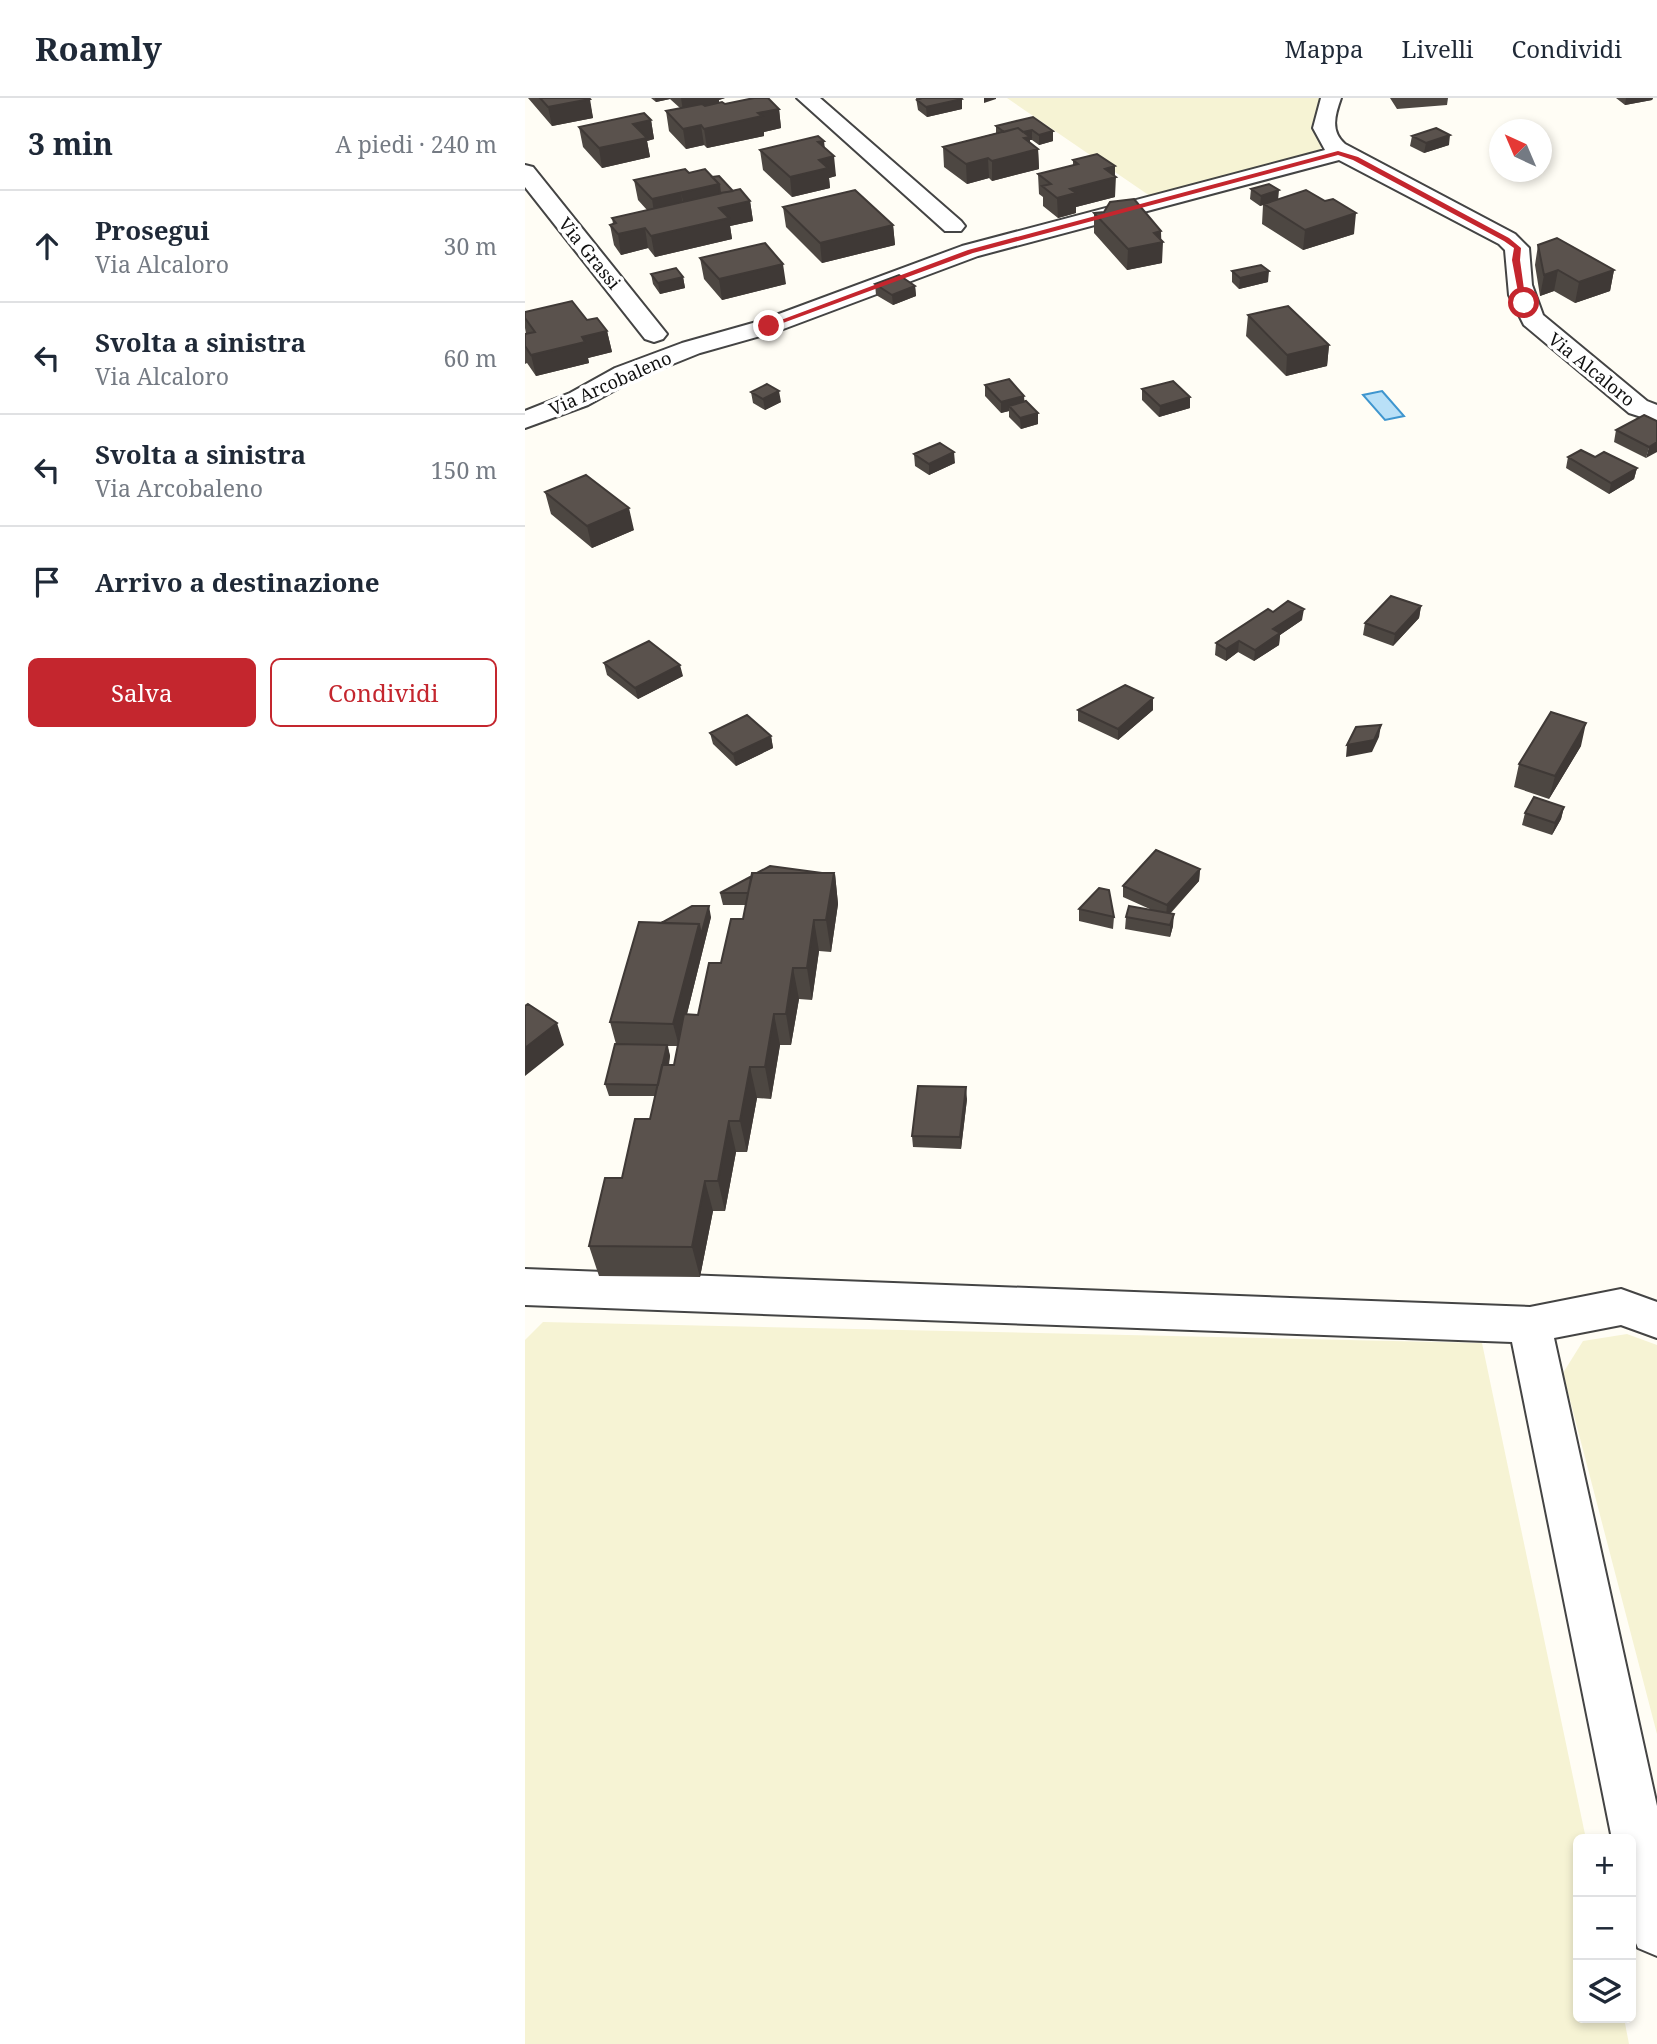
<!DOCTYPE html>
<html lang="it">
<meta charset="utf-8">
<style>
:root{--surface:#fff;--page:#f6f6f7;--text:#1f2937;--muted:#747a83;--line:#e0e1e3;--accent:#c4262e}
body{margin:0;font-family:"Noto Serif",serif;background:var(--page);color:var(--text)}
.controls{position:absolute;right:21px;bottom:21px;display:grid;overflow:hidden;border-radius:10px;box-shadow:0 4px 10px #0003}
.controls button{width:63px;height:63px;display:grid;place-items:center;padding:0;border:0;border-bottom:2px solid var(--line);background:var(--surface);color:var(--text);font:35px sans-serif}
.compass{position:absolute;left:964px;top:21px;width:63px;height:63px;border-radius:50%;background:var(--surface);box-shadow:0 4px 10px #0003;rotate:316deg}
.stop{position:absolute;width:21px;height:21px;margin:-16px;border:5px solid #c4262e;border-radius:50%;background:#fff}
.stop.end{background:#c4262e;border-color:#fff;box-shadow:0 2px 7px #0008}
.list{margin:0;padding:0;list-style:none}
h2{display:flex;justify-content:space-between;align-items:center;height:91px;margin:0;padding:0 28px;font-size:30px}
h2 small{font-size:23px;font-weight:400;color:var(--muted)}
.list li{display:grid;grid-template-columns:46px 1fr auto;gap:21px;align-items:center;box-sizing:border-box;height:112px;padding:0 28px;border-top:2px solid var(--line)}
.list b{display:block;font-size:26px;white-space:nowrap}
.list p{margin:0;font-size:23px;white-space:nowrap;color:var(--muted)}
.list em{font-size:23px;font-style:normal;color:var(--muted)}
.actions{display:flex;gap:14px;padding:21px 28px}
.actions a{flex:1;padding:16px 0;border:2px solid var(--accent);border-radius:10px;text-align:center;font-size:24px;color:var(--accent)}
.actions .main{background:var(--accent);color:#fff}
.icon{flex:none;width:38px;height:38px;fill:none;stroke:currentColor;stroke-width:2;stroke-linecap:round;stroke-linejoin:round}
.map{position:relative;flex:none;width:1132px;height:1946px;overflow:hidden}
header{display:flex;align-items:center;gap:42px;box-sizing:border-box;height:98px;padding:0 35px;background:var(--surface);border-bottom:2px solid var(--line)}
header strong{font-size:33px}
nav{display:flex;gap:38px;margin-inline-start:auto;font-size:24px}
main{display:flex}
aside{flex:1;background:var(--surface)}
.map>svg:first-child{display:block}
.farmland{fill:#f6f3d4}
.water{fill:#b9e0f7;stroke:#3f96cf;stroke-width:2}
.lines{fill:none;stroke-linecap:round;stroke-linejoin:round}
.minor-casing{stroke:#444;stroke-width:4}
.minor{fill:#fff;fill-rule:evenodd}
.wall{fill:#4d4742;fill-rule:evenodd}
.shaded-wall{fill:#3f3936}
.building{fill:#5a524d;stroke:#3f3936;stroke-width:2}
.route{fill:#c4262e}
.labels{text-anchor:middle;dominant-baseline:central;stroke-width:7;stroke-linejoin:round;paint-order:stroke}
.far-street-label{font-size:18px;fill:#111;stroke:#fff}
</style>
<header>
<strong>Roamly</strong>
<nav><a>Mappa</a><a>Livelli</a><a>Condividi</a></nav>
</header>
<main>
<aside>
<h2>3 min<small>A piedi · 240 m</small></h2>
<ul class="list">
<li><svg class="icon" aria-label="ahead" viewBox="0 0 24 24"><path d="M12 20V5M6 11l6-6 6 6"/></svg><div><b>Prosegui</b><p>Via Alcaloro</p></div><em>30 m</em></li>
<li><svg class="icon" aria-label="left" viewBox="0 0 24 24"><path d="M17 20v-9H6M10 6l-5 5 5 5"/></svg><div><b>Svolta a sinistra</b><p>Via Alcaloro</p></div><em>60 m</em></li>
<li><svg class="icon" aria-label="left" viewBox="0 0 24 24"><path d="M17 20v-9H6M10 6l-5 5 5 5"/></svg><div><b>Svolta a sinistra</b><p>Via Arcobaleno</p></div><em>150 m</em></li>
<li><svg class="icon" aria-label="arrive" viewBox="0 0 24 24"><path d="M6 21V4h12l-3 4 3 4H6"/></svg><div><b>Arrivo a destinazione</b></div></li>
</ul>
<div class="actions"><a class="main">Salva</a><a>Condividi</a></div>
</aside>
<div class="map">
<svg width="1132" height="1946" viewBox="0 0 1132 1946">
<rect width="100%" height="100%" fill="#fffdf5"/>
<path class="farmland" d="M482,0h318l-7,37 4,10 -2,5 -24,9 -146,37z
M18,1224l939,21 104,496h-8v179h46l5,26h-1104v-704z
M1102,1236l30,11v389l-94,-361 20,-32z"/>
<path class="water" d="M857,293l22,25 -19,4 -22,-25z"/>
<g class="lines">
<g class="minor-casing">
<path id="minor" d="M272,0h23l141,123 4,5 -4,5h-16z
M796,0h20c-6,17 -11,33 4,46l170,90 14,14 3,37 11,30 104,86 10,4v17l-28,-9 -105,-88 -15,-30 -4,-45 -6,-6 -160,-84 -361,96 -200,75 -78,22 -67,27 -45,25 -63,23v-17l45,-18 45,-25 67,-25 78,-22 202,-75 363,-96 -12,-22z
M0,67l8,2 130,162 4,5 -4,5 -9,3 -9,-3 -120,-152z
M0,1171l1005,38 91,-18 36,13v36l-36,-13 -67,13 103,468v150l-19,-8 -7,-17v-92h-19l-100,-497 -987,-37z"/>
</g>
<use href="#minor" class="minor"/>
</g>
<path class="wall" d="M3,0h61l4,20 -41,8z
M126,0h74l-6,2v2l6,2 54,5 2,19 -17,4v4l-57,12 -3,-3 -18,4 -17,-18 -3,-20 14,-3 -10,-9 -14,3z
M391,0h45l1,1v10l-35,8 -9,-7z
M865,0h58l-1,7 -50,4z
M1091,0h37l-1,2 -27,5z
M508,19l20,24 -14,4 -7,-5h-2v3l8,6 1,20 -47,12 -3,-3 -22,6 -23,-17 -1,-20 53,-14v-7z
M126,22l3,19 -7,2 3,16 -48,11 -19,-21 -4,-20z
M887,38l37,9 -25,8 -14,-7z
M299,49l12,29 -7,2 1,10 -38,9 -29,-27 -3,-20z
M548,62l43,17 -1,20 -39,10v6l-18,5 -15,-12v-9l-4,-3 -1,-20 35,-8z
M164,75l23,4 38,24 3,20 -23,5 2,13 -77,18 -7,-9 -27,7 -7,-10 -4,-20 3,-1 -1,-6 35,-8 -9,-10 -4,-20z
M726,91l27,10 76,35 -51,16 -41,-26 1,-19 -3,1 -10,-7z
M258,109l110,18 2,20 -73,18 -36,-36z
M569,115l67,18 1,32 -35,7 -33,-37z
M1013,147l76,25 -4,21 -35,12 -21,-12 -14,5 -5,-31z
M175,160l86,26 -64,16 -18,-21z
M707,173l36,11 -29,7 -7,-7z
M126,176l32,3 2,11 -25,6 -7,-10z
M350,186l40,2 1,10 -23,9 -17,-10z
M0,214l62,8 20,11 5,21 -24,6 1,5 -53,13 -9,-13 -2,1v-30h1l-1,-6z
M723,217l81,30 -2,21 -41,10 -40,-40z
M460,287l39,17 14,22 -17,5 -12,-12v-6l-8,2 -16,-17z
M617,291l48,8v11l-31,9 -17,-17z
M226,294l30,10 -16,8 -12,-7z
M1132,323l-11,37 -32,-16 2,-12z
M389,356l41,9 -26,12 -14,-9z
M1043,359h27l42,11 -3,11 -25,15 -43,-26z
M20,394l89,38 -42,18 -41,-34z
M896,508l-2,12 -26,28 -30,-11 2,-12z
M748,514l29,8 -22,15 -1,10 -25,16 -16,-9 -12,9 -11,-6 1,-12z
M79,565l79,13 -45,23 -31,-24z
M628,600v12l-35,30 -40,-19v-11z
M185,635l61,3 2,12 -37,18 -23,-22z
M1056,648l-32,53 -35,-12 5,-23z
M1039,709l-3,12 -9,16 -30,-10 3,-12z
M675,771l-1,12 -29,33 3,12 -3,11 -45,-8 1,-12 26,-7 -29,-13v-11z
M310,776l3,30 -7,48 -12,-1 -7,49 -13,-1 -8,46h-11l-9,54 -14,-1 -10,54h-11l-11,59h-12l-13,66 -101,-1 -10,-30 61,-127 5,-23h-46l-4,-12 11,-40 -6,-22 51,-99 50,-6 -24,97 11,1 45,-96 3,-14h-23l-3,-12zM143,948h10l-4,19h-5l1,-9z
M554,811l35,8 -1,12 -34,-8z
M442,1001l-6,50 -48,-2 -1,-11z"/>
<path class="shaded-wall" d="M130,0h15v1l-14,3z
M156,0h44l-6,2v2l-36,9z
M459,0h12v1l-12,4z
M1101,0h27l-1,2 -27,5z
M65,1l3,19 -41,8 -4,-19z
M437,1v10l-35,8 -1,-10z
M254,11l2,19 -17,4v4l-57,12 -3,-19 54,-16z
M126,22l3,19 -7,2 3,16 -48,11 -3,-20 34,-24z
M176,27l3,20 -18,4 -3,-20z
M507,32v10h-2v11l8,-2 1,20 -47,12v-20l17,-26z
M528,33v10l-14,4v-10z
M925,37l-1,10 -25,8 2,-10z
M299,43l2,17 8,-2 2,20 -7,2 1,10 -38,9 -2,-20 28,-35z
M463,60l1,20 -22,6 -1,-20z
M590,68v31l-39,10v6l-18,5 -1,-20 13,-9 35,-20z
M194,86l31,17 3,20 -23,5 2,13 -77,18 -4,-21 32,-34 -2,-10z
M754,92l-1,11 -14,3 -1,1 -3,1 1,-10z
M156,94l3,21 -29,6 -3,-20z
M831,115l-2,21 -51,16 2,-20z
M368,127l2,20 -73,18 -2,-20z
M120,130l3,20 -27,7 -3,-21z
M636,133v12l2,-1 -1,21 -35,7 1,-21 26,-16z
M258,166l3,20 -64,16 -3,-21z
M1033,172l-4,21 -14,5 4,-21z
M1089,172l-4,21 -35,12 4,-21z
M744,173l-1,11 -29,7 1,-11z
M158,179l2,11 -25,6 -2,-11z
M390,188l1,10 -23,9 -1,-10z
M82,233l5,21 -24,6 1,5 -53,13 -5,-21 51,-18z
M804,247l-2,21 -41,10 1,-21z
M254,293l2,11 -16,8 -2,-11z
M499,298l1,11 -16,-1v5l-8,2v-11z
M665,299v11l-31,9 1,-11z
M513,315v11l-17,5 -1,-11z
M1132,344v10l-11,6 3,-11z
M429,354l1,11 -26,12v-11z
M1112,370l-3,11 -25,15 2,-11z
M104,410l5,22 -42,18 -5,-22z
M896,508l-2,12 -26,28 2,-12z
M779,511l-2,11 -22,15 -1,10 -25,16 1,-11 18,-21z
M714,543l-1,11 -12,9v-12z
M155,567l3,11 -45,23 -3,-11z
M628,600v12l-35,30v-11z
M1061,625l-5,23 -32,53 6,-23z
M856,627l-2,12 -7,15 -26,5 1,-12z
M246,638l2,12 -37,18 -3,-12z
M1039,709l-3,12 -9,16 3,-12z
M675,771l-1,12 -33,36 1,-12z
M309,775v3l1,-2 3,30 -7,48 -5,-32z
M184,808l2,11 -32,129 -6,-22 26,-100z
M649,816l-1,12 -3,11v-12z
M289,822l5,31 -7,49 -5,-32z
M268,870l6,31 -8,46 -5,-31z
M249,916l6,31 -9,54 -6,-32z
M32,925l7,22 -39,31v-28z
M142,947l3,11 -8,40 -3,-11z
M225,969l7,31 -10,54 -7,-31z
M441,989l1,12 -6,50 -1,-12z
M204,1023l7,31 -11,59 -7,-30z
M180,1083l8,30 -13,66 -8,-30z"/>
<path class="building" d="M15,0h49l1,1 -42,8z
M229,0h14l11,11 -21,4 4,3 -58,13 -3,-4 -18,4 -17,-18 36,-7 3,2 17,-4 3,2z
M397,0h39l1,1 -36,8 -9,-7z
M119,15l7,7 -18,4 14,14 -48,10 -20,-21z
M508,19l20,14 -14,4 -7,-5 -9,2 -5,-4 -14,4 -8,-6z
M493,30l12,9 -6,1 14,11 -46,12 -4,-3 -22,6 -23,-17z
M911,30l14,7 -24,8 -14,-7z
M293,38l6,5 -6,1 16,14 -15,4 9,8 -38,9 -30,-27z
M572,56l18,12 -10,3 11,8 -46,12 6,4 -19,5 -15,-12 9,-2 -13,-10 40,-10 -5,-4z
M160,71l4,4 16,-4 14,15 -67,15 -18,-19z
M194,78l14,15 -13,2 -1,-9 -7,-7z
M744,86l10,6 -18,6 -10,-7z
M215,91l10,12 -31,7 10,10 -78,18 -6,-8 -27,6 -8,-9 6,-2 -4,-5z
M330,92l38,35 -73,18 -37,-36z
M781,92l19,11 8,-2 23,14 -51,17 -41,-26z
M609,101l27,32 -7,2 9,9 -35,7 -34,-36 10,-1 6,-10z
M1032,140l57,32 -35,12 -21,-12 -14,5 -6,-30z
M240,145l18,21 -64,15 -19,-21z
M736,167l8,6 -29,7 -8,-7z
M151,170l7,9 -25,6 -7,-9z
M374,177l16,11 -23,9 -17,-11z
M47,203l15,19 10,-2 10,13 -25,6 3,5 -54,13 -6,-9v-12l10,-2 -10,-14v-6z
M763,208l41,39 -42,10 -39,-40z
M484,281l15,17 -23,6 -16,-17z
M648,283l17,16 -30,9 -18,-17z
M242,286l12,7 -16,8 -12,-7z
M501,303l12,12 -18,5 -11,-12z
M1119,317l13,6v21l-8,5 -33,-17z
M415,345l14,9 -25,12 -15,-10z
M1056,352l14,7 9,-5 33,16 -26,15 -43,-26z
M61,377l43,33 -42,18 -42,-34z
M866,498l30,10 -26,28 -30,-11z
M763,503l16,8 -31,20 7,4 -25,17 -16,-9 -13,8 -10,-6 52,-34 5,3z
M124,543l31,24 -45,23 -31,-25z
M600,587l28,13 -35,31 -40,-19z
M1026,614l35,11 -31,53 -36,-12z
M222,617l24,21 -38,18 -23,-21z
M856,627l-7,15 -27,5 9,-18z
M1009,699l30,10 -9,16 -30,-10z
M631,752l44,19 -33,36 -44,-19z
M245,768l52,7h-65z
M227,775h82l-8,47h-12l-7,48h-14l-7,46h-12l-9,53h-15l-10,54h-11l-11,60h-13l-13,66 -103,-1 16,-68h17l13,-59h15l12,-54h12l10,-51 14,1 11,-52h12l10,-44h12z
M227,778l-4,17h-28z
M574,790l10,2 5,27 -35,-8z
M167,808h17l-8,29 -2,-11 -38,-1z
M604,808l45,8 -4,11 -44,-8z
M114,824l60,2 -26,100 -63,-2z
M3,906l29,19 -32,25v-42z
M90,946l52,1 -9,40 -53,-1z
M393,988l48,1 -6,50 -48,-1z"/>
<path class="route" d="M813,53l20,6 151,81 12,10 -1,12 6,44 -6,-1 -8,-43 2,-12 -10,-7 -151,-81 -15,-5 -365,98 -201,74 -7,-1 203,-76z"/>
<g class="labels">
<g class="far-street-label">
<text transform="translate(65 155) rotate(51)">Via Grassi</text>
<text transform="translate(1067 271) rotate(39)">Via Alcaloro</text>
<text transform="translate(85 285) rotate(-24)">Via Arcobaleno</text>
</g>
</g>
</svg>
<div class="controls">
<button>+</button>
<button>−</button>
<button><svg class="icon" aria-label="layers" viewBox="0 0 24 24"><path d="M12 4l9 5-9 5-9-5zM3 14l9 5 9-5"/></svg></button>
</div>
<svg class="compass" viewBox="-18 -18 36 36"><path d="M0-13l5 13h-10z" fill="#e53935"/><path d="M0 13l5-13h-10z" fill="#747a83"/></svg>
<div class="stop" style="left:999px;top:205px"></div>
<div class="stop end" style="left:244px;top:228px"></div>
</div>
</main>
